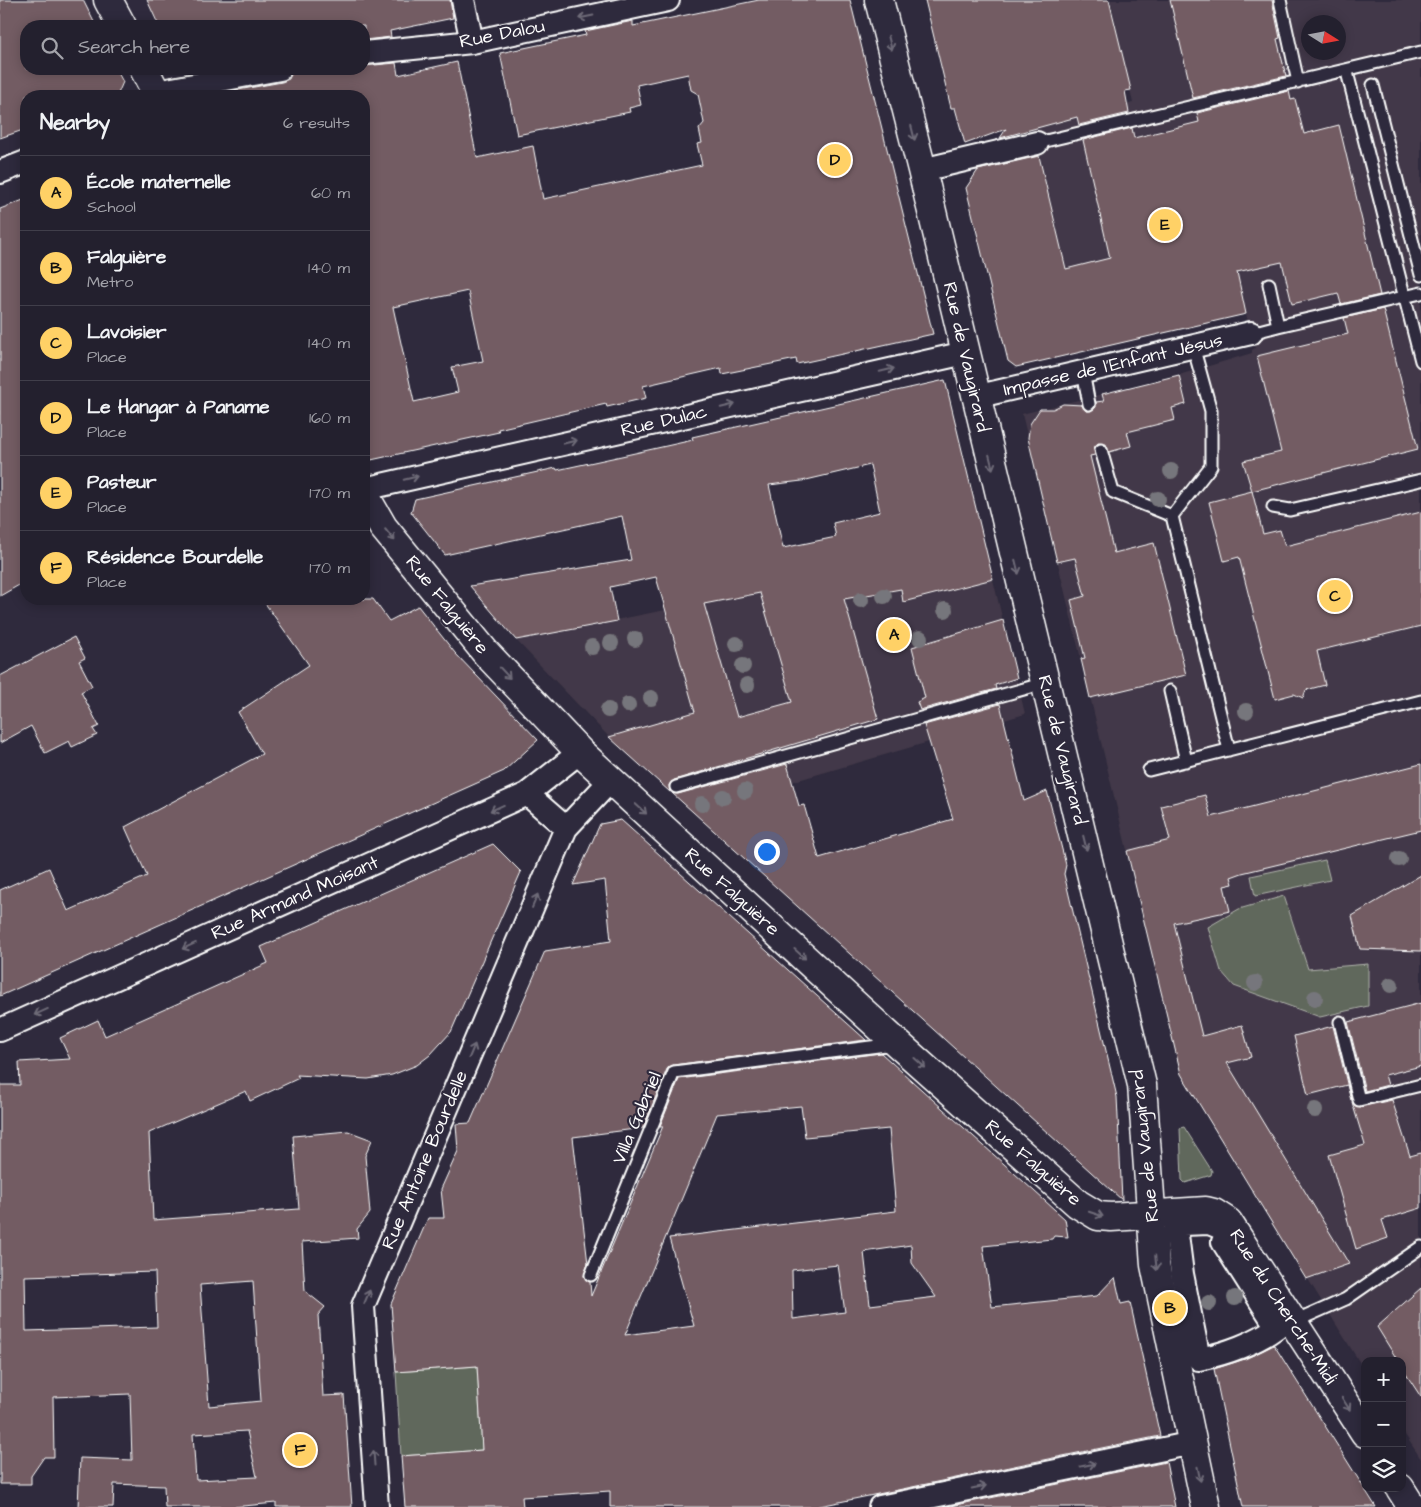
<!DOCTYPE html>
<meta charset="utf-8">
<style>
:root{--surface:#23202e;--page:#2f2d3a;--text:#f1f3f6;--muted:#a3a3aa;--line:#403e4a;--accent:#ffd166}
body{margin:0;font-family:"Architects Daughter",sans-serif;background:var(--page);color:var(--text)}
.controls{position:absolute;right:15px;bottom:15px;display:grid;overflow:hidden;border-radius:10px;box-shadow:0 2px 12px #0003}
.controls button{width:45px;height:45px;display:grid;place-items:center;padding:0;border:0;border-bottom:1px solid var(--line);background:var(--surface);color:var(--text);font:25px sans-serif}
.compass{position:absolute;left:1301px;top:15px;width:45px;height:45px;border-radius:50%;background:var(--surface);box-shadow:0 2px 12px #0003;rotate:101deg}
.you{position:absolute;left:766px;top:851px;width:18px;height:18px;margin:-12px;border:4px solid #fff;border-radius:50%;background:#1a73e8;box-shadow:0 0 0 8px #1a73e833}
.badge{display:grid;place-items:center;width:32px;height:32px;border-radius:50%;background:var(--accent);color:#111;font-size:16px;font-weight:700}
.pin{position:absolute;translate:-50% -50%;border:2px solid #fff;box-shadow:0 1px 5px #0006}
.list{margin:0;padding:0;list-style:none}
h2{display:flex;justify-content:space-between;align-items:center;height:65px;margin:0;padding:0 20px;font-size:21px}
h2 small{font-size:16px;font-weight:400;color:var(--muted)}
.list li{display:grid;grid-template-columns:32px 1fr auto;gap:15px;align-items:center;box-sizing:border-box;height:75px;padding:0 20px;border-top:1px solid var(--line)}
.list b{display:block;font-size:19px;white-space:nowrap}
.list p{margin:0;font-size:16px;white-space:nowrap;color:var(--muted)}
.list em{font-size:16px;font-style:normal;color:var(--muted)}
.icon{flex:none;width:28px;height:28px;fill:none;stroke:currentColor;stroke-width:2;stroke-linecap:round;stroke-linejoin:round}
.map{position:relative;flex:none;width:1421px;height:1507px;overflow:hidden}
.search{position:absolute;background:var(--surface);box-shadow:0 2px 12px #0003;left:20px;top:20px;width:350px;height:55px;display:flex;align-items:center;gap:12px;box-sizing:border-box;padding:0 18px;border-radius:20px;color:var(--muted);font-size:19px}
.panel{position:absolute;background:var(--surface);box-shadow:0 2px 12px #0003;left:20px;top:90px;width:350px;height:515px;border-radius:20px}
.map>svg:first-child{display:block}
.built{fill:#433948;fill-rule:evenodd}
.green{fill:#61685b;stroke:#b0b4ad}
.building{fill:#735c63;stroke:#fff;fill-rule:evenodd}
.lines{fill:none;stroke-linecap:round;stroke-linejoin:round}
.lane-casing{stroke:#fff;stroke-width:15}
.street-casing{stroke:#fff;stroke-width:26}
.secondary-casing{stroke:#fff;stroke-width:31}
.lane{stroke:#2f2a3d;stroke-width:11}
.street{stroke:#2f2a3d;stroke-width:22}
.secondary{stroke:#2f2a3d;stroke-width:28}
.tree{fill:#76767b}
.oneway{stroke:#6d6a77}
.labels{text-anchor:middle;dominant-baseline:central;stroke-width:4.5;stroke-linejoin:round;paint-order:stroke}
.street-label{font-size:19px;fill:#fff;stroke:#2f2a3d}
</style>
<div class="map">
<svg width="1421" height="1507" viewBox="0 0 1421 1507">
<rect width="100%" height="100%" fill="#2f2a3d"/>
<filter id="ink" filterUnits="userSpaceOnUse"><feTurbulence type="fractalNoise" baseFrequency=".02" numOctaves="2"/><feDisplacementMap in="SourceGraphic" scale="10" xChannelSelector="R" yChannelSelector="G"/><feConvolveMatrix kernelMatrix="1 2 1 2 8 2 1 2 1" color-interpolation-filters="sRGB"/></filter>
<g filter="url(#ink)">
<path class="built" d="M1110,0h311v1459l-19,-29v-69h-37v10l-184,-297 -159,-660 157,-39 73,-22v-3l3,-2 -9,-34 -164,38 -16,-84 -33,-141 100,-24zM1308,22h30v30h-30z
M985,546l40,168 -333,97 -83,-74 -93,-97z"/>
<path class="green" d="M1325,860l5,20 -75,16 -4,-20z
M1284,896l24,73 60,-5v42l-48,11 -86,-31 -13,-15 -13,-44 31,-18z
M1184,1127l28,44 -1,4 -26,8 -3,-3 -2,-52z
M477,1366l5,84 -81,6 -5,-84z"/>
<path class="building" d="M0,0h83l13,26h-70v43h90l7,13 -6,14h-91v33l-26,9z
M147,0h303l3,18 -63,13 1,6 -27,3v-14h-205z
M759,0h91l83,334 -136,30 -1,-5 -74,15 -1,-6 -78,18 3,12 -39,9 -1,-3 -108,25 1,3 -128,28 -7,-14v-350h-159l77,-14 7,-3 4,-10h71v-3l32,-3 2,12 59,-13 20,96 56,-12 10,53 159,-34 -5,-21 5,-1 -3,-14 5,-6 -6,-29 -7,-4 -3,-16 -51,11 4,20 -12,3 1,4 -113,23 -17,-82 86,-18 -1,-4 48,-10v5zM468,291l15,70 -31,6 6,25 -44,10 -21,-95z
M925,0h184l22,90 -6,1 4,22 -50,12 -2,-8 -77,21 6,-9 -41,15 -10,-36h-4z
M1170,0h102l8,38 -3,1 9,37 -93,22z
M1289,91l2,9 4,-1 9,35 35,-9 41,170 -39,9 -3,-11 -46,11 -10,-42 -45,10 9,42 -230,53 -8,-6 -42,-173 12,-18 61,-14 27,113 44,-11 -27,-118 49,-12 2,10 65,-16 -2,-9z
M26,199v382l-26,15v-387z
M1383,309l35,140 -166,42 -9,-30 38,-9 -24,-96 91,-22 -4,-16z
M1179,375l7,29 -14,4 3,12 -48,12 4,14 -22,6 -3,-8 -8,-1 -4,5 1,7 -5,1 24,97 40,-10 32,132 -96,23 -9,-39 4,-1 -14,-58 14,-4 -10,-38 -18,4 -29,-124 2,-14 10,-15h13l10,-5 19,1 4,6h5l5,-4v-5l8,-1 -2,-7z
M945,380l48,199 -90,23 -2,-13 -57,10 34,120 -204,61 -5,5 1,7 -61,-55 86,-25 -39,-135 -46,10 7,34 -101,19 -46,-54 161,-26 -9,-44 -177,39 -34,-43 4,-13 141,-31 1,2 69,-15 67,-15 -1,-3zM870,465l10,47 -47,11 3,14 -53,11 -14,-63 33,-4zM760,593l32,109 -55,15 -33,-113z
M1252,491l11,43 17,-4 5,16 136,-34v114l-104,25 8,34 -19,5 -3,8 -9,-4 -19,5 -36,-142 -15,4 -15,-59z
M262,599h111l16,22 29,-15 37,47 83,87 -34,31 -504,225v-106l49,-22 19,43 79,-35 -22,-49 137,-73 -24,-42 71,-47z
M1003,620l14,58 -22,7 1,4 -76,21 -3,-8 8,-4 -13,-51z
M74,637l11,21 -6,3 13,25 -11,6 18,34 -6,3 4,6 -25,12 -3,-6 -24,12 -14,-27 -31,17v-67z
M1000,704l24,97 23,-10 19,74 -2,9 53,223 5,103 -450,-407 6,1 109,-30 12,42 5,-1 15,53 134,-39 -29,-94z
M1421,764v66l-179,43 -11,4 2,7 -9,2 6,25 -56,12 28,113 40,-11 9,32 -24,6 122,201 -43,15 -125,-205 -54,-223 43,-11 -9,-34 44,-11 6,22z
M621,820l245,220 -193,25 -6,4 -24,59 -70,9 15,127 -4,12 6,6 1,14 72,-170h-3l19,-47 202,-26 184,166 3,18 -14,-1 -2,3 -69,7 9,61 105,-11 18,-19 6,27 9,-2 30,134 -345,71h-205v-16l-88,6 1,10h-118l-4,-51 81,-6 -5,-84 -81,6 -5,-68 37,-86h16l-3,-29 17,-38 -2,-27 14,-1 75,-172 66,-10 -6,-61 -32,5 27,-61zM801,1106l4,31 84,-8 7,82 -227,27 25,88 -69,9 92,-221zM911,1245l1,18 24,34 -66,8 -6,-53zM838,1265l7,47 -52,7 -1,-49z
M493,844l28,28 -70,160 -21,23 -13,10 -25,10 -24,4 -71,-4 2,3 -49,23 -4,-10 -97,42 4,87 146,-11 -6,-73 55,-5 24,9 -7,16 5,57 -13,16 1,9 -56,4 3,49 20,16 -7,8 5,81 21,-1 8,112h-76v-4l-44,4h-67l-1,-21 -50,-2 -1,23h-35l2,-49 52,2 -2,-66 -77,3 1,60h-10l-13,19v8h-31v-399h20l-1,-23 51,-3 -10,-21 38,-18 7,16 163,-73 -7,-16zM155,1272l2,55 -131,4 -1,-55zM253,1281l8,120 -52,5 -9,-121zM247,1431l10,46 -61,3 -3,-46z
M1421,875v76l-61,-2 -8,-33z
M1421,1003v63l-36,9 3,10 -23,6 -17,-69z
M1333,1026l18,74 -4,-15 -39,10 -14,-59z
M1392,1100l18,56 11,-3v55l-39,12 6,18 -32,11 -27,-94 36,-10 -13,-43 8,5z
M1421,1288v109l-19,-29v-7h-4l-21,-34z
M1274,1345l65,103 37,59h-133l-29,-138 31,-10z
M1166,1462l9,45h-229z"/>
<g class="lines">
<g class="lane-casing">
<path id="lane" d="M1280,0l18,82
M1347,72l74,289
M1373,85l48,190
M1037,143l384,-91
M1269,284l9,42 143,-33
M1251,333l27,-7
M1083,372l6,32
M1101,450l12,42 59,24
M1273,507l17,3 131,-30
M1172,516l57,234
M1172,516l39,-50v-55l-18,-65
M1170,691l16,70
M1149,770l272,-69
M676,787l369,-104
M1340,1022l19,78 62,-15
M591,1275l83,-203 220,-28
M1294,1322l52,-23 75,-52"/>
</g>
<g class="street-casing">
<path id="street" d="M463,0l9,42
M364,53l108,-11 196,-42
M156,92l124,-23
M922,170l115,-27
M0,172l26,-10
M975,397l276,-64
M364,489l601,-136
M527,794l39,34
M0,1030l527,-236 53,-42
M1209,1223l10,4 8,8 -4,7 54,85c-21,16 -52,27 -78,32l-17,-85 -6,-47 7,-3z
M377,1507l-14,-201 203,-478 44,-47
M880,1507l313,-64"/>
</g>
<g class="secondary-casing">
<path id="secondary" d="M108,0l14,26
M879,0l43,170 220,915 13,180 51,242
M144,69l14,27
M364,494l19,33 103,126 94,99 318,292 180,160 20,12 13,1 95,-6 8,2 14,9 137,211
M1400,1488l12,19"/>
</g>
<use href="#lane" class="lane"/>
<use href="#street" class="street"/>
<use href="#secondary" class="secondary"/>
</g>
<g class="tree">
<circle cx="1171" cy="471" r="8"/>
<circle cx="1158" cy="499" r="8"/>
<circle cx="884" cy="596" r="8"/>
<circle cx="861" cy="600" r="8"/>
<circle cx="945" cy="610" r="8"/>
<circle cx="920" cy="638" r="8"/>
<circle cx="635" cy="639" r="8"/>
<circle cx="611" cy="643" r="8"/>
<circle cx="736" cy="644" r="8"/>
<circle cx="592" cy="647" r="8"/>
<circle cx="743" cy="666" r="8"/>
<circle cx="747" cy="685" r="8"/>
<circle cx="651" cy="698" r="8"/>
<circle cx="628" cy="705" r="8"/>
<circle cx="608" cy="710" r="8"/>
<circle cx="1246" cy="711" r="8"/>
<circle cx="745" cy="791" r="8"/>
<circle cx="723" cy="797" r="8"/>
<circle cx="702" cy="804" r="8"/>
<circle cx="1399" cy="859" r="8"/>
<circle cx="1255" cy="983" r="8"/>
<circle cx="1391" cy="985" r="8"/>
<circle cx="1315" cy="998" r="8"/>
<circle cx="1315" cy="1110" r="8"/>
<circle cx="1235" cy="1298" r="8"/>
<circle cx="1209" cy="1303" r="8"/>
</g>
<defs><path id="oneway-shaft" d="M-6 0H5M1.5-3L5.5 0L1.5 3" fill="none" stroke-width="1.6" stroke-linecap="round" stroke-linejoin="round" transform="scale(1.25)"/></defs>
<g class="oneway">
<use href="#oneway-shaft" transform="translate(586 17) rotate(168)"/>
<use href="#oneway-shaft" transform="translate(890 43) rotate(76)"/>
<use href="#oneway-shaft" transform="translate(913 133) rotate(76)"/>
<use href="#oneway-shaft" transform="translate(887 370) rotate(-13)"/>
<use href="#oneway-shaft" transform="translate(728 406) rotate(-13)"/>
<use href="#oneway-shaft" transform="translate(570 442) rotate(-13)"/>
<use href="#oneway-shaft" transform="translate(991 462) rotate(76)"/>
<use href="#oneway-shaft" transform="translate(411 478) rotate(-13)"/>
<use href="#oneway-shaft" transform="translate(390 535) rotate(50)"/>
<use href="#oneway-shaft" transform="translate(1017 567) rotate(76)"/>
<use href="#oneway-shaft" transform="translate(505 673) rotate(47)"/>
<use href="#oneway-shaft" transform="translate(497 808) rotate(156)"/>
<use href="#oneway-shaft" transform="translate(641 809) rotate(42)"/>
<use href="#oneway-shaft" transform="translate(1085 843) rotate(76)"/>
<use href="#oneway-shaft" transform="translate(535 901) rotate(-67)"/>
<use href="#oneway-shaft" transform="translate(189 946) rotate(156)"/>
<use href="#oneway-shaft" transform="translate(800 954) rotate(42)"/>
<use href="#oneway-shaft" transform="translate(41 1012) rotate(156)"/>
<use href="#oneway-shaft" transform="translate(472 1051) rotate(-67)"/>
<use href="#oneway-shaft" transform="translate(920 1063) rotate(42)"/>
<use href="#oneway-shaft" transform="translate(1096 1214) rotate(18)"/>
<use href="#oneway-shaft" transform="translate(1156 1263) rotate(84)"/>
<use href="#oneway-shaft" transform="translate(367 1297) rotate(-67)"/>
<use href="#oneway-shaft" transform="translate(1346 1404) rotate(57)"/>
<use href="#oneway-shaft" transform="translate(374 1458) rotate(-94)"/>
<use href="#oneway-shaft" transform="translate(1088 1465) rotate(-12)"/>
<use href="#oneway-shaft" transform="translate(1199 1474) rotate(78)"/>
<use href="#oneway-shaft" transform="translate(979 1487) rotate(-11)"/>
</g>
</g>
<g class="labels">
<g class="street-label">
<text transform="translate(502 34) rotate(-11)">Rue Dalou</text>
<text transform="translate(966 357) rotate(77)">Rue de Vaugirard</text>
<text transform="translate(1113 365) rotate(-13)">Impasse de l'Enfant Jésus</text>
<text transform="translate(664 421) rotate(-13)">Rue Dulac</text>
<text transform="translate(447 605) rotate(51)">Rue Falguière</text>
<text transform="translate(1062 750) rotate(76)">Rue de Vaugirard</text>
<text transform="translate(732 892) rotate(42)">Rue Falguière</text>
<text transform="translate(295 898) rotate(-24)">Rue Armand Moisant</text>
<text transform="translate(637 1118) rotate(-67)">Villa Gabriel</text>
<text transform="translate(1145 1146) rotate(-96)">Rue de Vaugirard</text>
<text transform="translate(425 1160) rotate(-67)">Rue Antoine Bourdelle</text>
<text transform="translate(1033 1163) rotate(41)">Rue Falguière</text>
<text transform="translate(1283 1307) rotate(57)">Rue du Cherche-Midi</text>
</g>
</g>
</svg>
<div class="controls">
<button>+</button>
<button>−</button>
<button><svg class="icon" aria-label="layers" viewBox="0 0 24 24"><path d="M12 4l9 5-9 5-9-5zM3 14l9 5 9-5"/></svg></button>
</div>
<svg class="compass" viewBox="-18 -18 36 36"><path d="M0-13l5 13h-10z" fill="#e53935"/><path d="M0 13l5-13h-10z" fill="#a3a3aa"/></svg>
<div class="you"></div>
<div class="pin badge" style="left:894px;top:635px">A</div>
<div class="pin badge" style="left:1170px;top:1308px">B</div>
<div class="pin badge" style="left:1335px;top:596px">C</div>
<div class="pin badge" style="left:835px;top:160px">D</div>
<div class="pin badge" style="left:1165px;top:225px">E</div>
<div class="pin badge" style="left:300px;top:1450px">F</div>
<div class="search"><svg class="icon" aria-label="search" viewBox="0 0 24 24"><circle cx="10" cy="10" r="6"/><path d="M15 15l6 6"/></svg>Search here</div>
<section class="panel">
<h2>Nearby<small>6 results</small></h2>
<ul class="list">
<li><span class="badge">A</span><div><b>École maternelle</b><p>School</p></div><em>60 m</em></li>
<li><span class="badge">B</span><div><b>Falguière</b><p>Metro</p></div><em>140 m</em></li>
<li><span class="badge">C</span><div><b>Lavoisier</b><p>Place</p></div><em>140 m</em></li>
<li><span class="badge">D</span><div><b>Le Hangar à Paname</b><p>Place</p></div><em>160 m</em></li>
<li><span class="badge">E</span><div><b>Pasteur</b><p>Place</p></div><em>170 m</em></li>
<li><span class="badge">F</span><div><b>Résidence Bourdelle</b><p>Place</p></div><em>170 m</em></li>
</ul>
</section>
</div>
